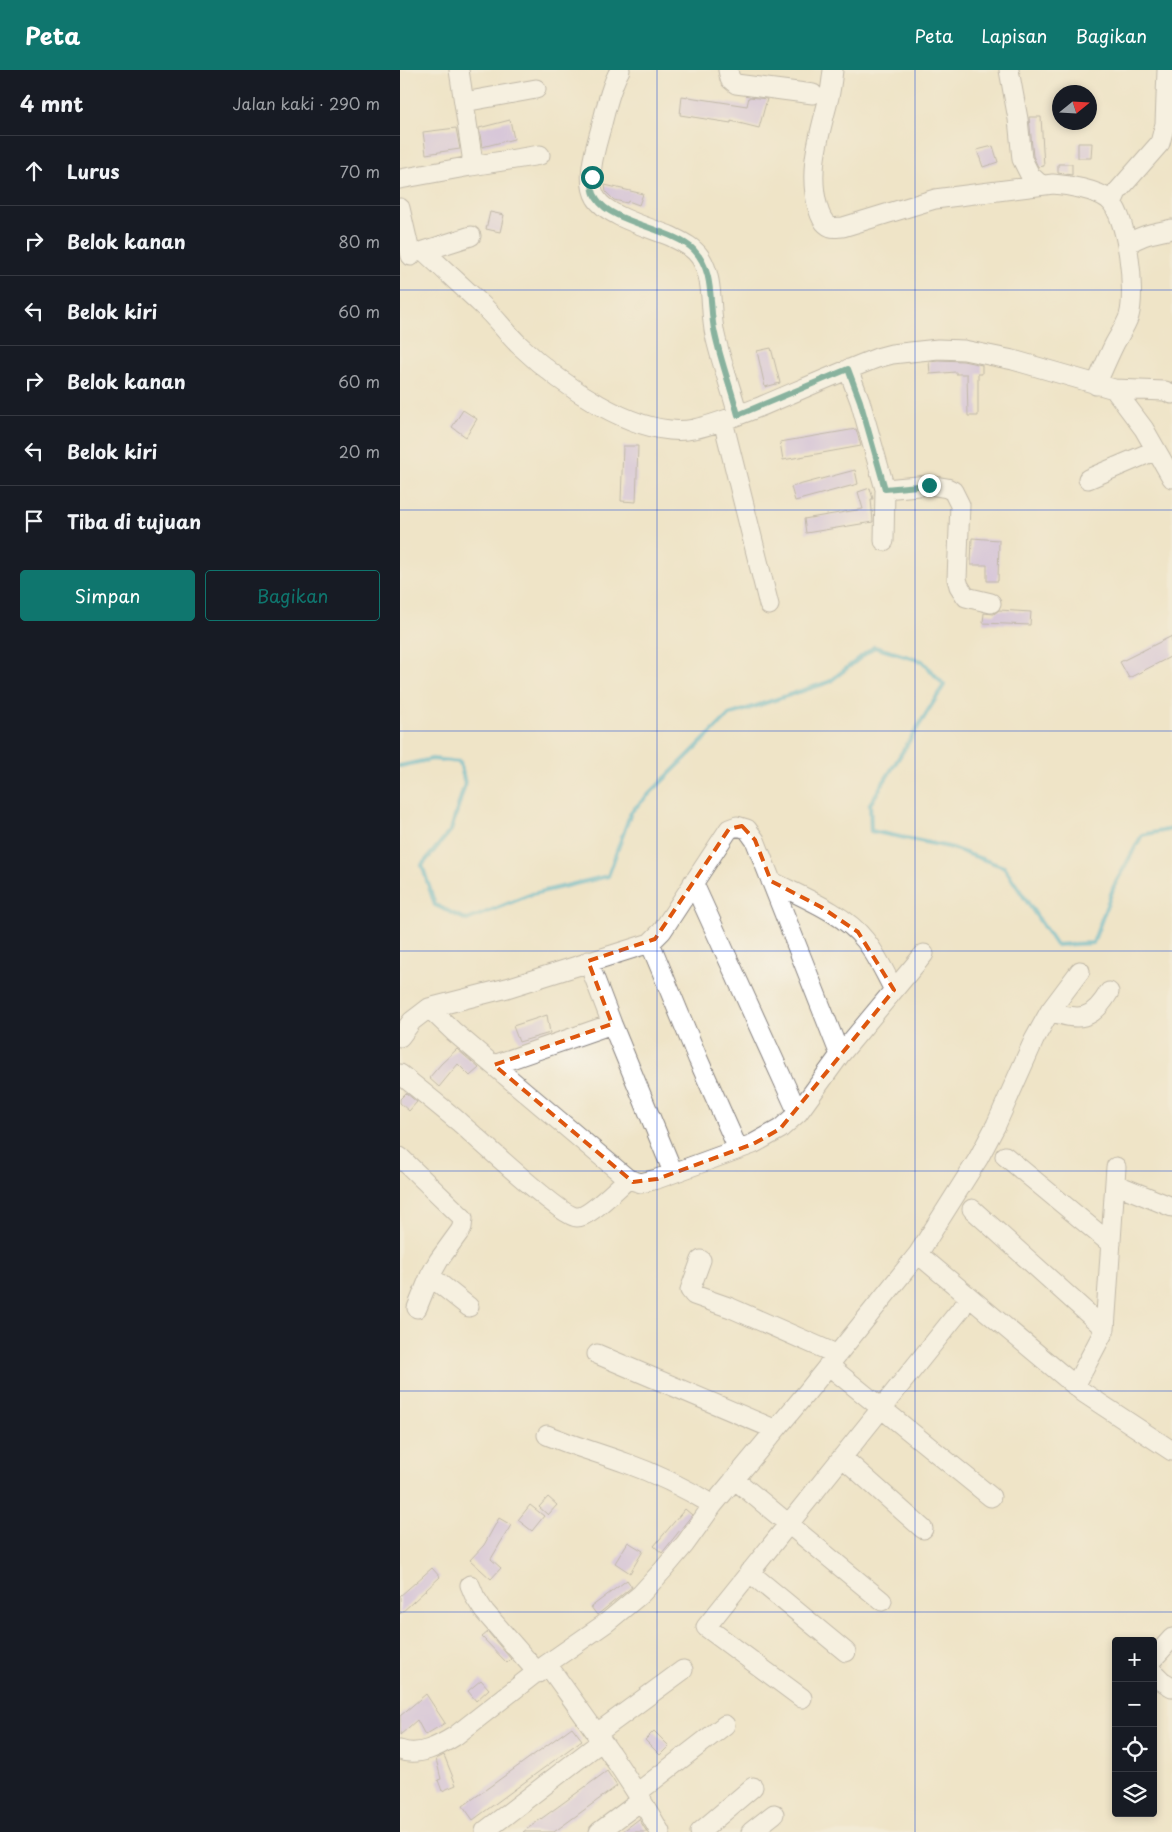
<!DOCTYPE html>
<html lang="id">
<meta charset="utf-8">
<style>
:root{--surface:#171b24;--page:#20242c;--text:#f1f3f6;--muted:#9ea1a6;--line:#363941;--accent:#0f766e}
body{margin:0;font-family:"Playpen Sans",sans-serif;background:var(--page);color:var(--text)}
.controls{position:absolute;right:15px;bottom:15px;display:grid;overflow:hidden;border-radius:5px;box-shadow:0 2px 8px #0003}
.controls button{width:45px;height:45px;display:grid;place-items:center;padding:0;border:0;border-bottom:1px solid var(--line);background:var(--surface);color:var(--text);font:25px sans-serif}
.compass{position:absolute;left:652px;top:15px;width:45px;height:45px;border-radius:50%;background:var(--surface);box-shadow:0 2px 8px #0003;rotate:72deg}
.stop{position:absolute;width:15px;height:15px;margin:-11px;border:4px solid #0f766e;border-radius:50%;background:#fff}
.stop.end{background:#0f766e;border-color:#fff;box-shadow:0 1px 5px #0008}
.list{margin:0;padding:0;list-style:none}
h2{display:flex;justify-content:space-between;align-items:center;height:65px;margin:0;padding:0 20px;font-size:21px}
h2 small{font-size:16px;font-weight:400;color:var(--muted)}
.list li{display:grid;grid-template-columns:32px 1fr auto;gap:15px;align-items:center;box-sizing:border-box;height:70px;padding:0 20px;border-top:1px solid var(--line)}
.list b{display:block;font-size:19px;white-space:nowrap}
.list em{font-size:16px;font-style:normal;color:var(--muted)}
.actions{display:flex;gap:10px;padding:15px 20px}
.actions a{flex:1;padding:11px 0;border:1px solid var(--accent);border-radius:5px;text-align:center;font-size:18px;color:var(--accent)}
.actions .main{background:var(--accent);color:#fff}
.icon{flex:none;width:28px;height:28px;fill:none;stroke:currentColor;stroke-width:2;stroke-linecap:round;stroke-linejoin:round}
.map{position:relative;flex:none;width:772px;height:1762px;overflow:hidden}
header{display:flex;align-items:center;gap:30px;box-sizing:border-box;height:70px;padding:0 25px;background:var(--accent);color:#fff}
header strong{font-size:24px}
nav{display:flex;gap:28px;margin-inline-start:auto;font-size:18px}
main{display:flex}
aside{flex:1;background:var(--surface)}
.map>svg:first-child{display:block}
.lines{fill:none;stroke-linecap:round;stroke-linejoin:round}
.stream{stroke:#4cafcb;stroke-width:4.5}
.building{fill:#bca5ef}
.minor-casing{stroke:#888381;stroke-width:21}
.minor{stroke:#fff;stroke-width:19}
.route{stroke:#0f766e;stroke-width:6}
.marked{fill:none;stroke:#de560e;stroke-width:4;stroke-dasharray:10 6;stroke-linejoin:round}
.grid{fill:none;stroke:#1d4ed8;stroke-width:1;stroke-opacity:0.55}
</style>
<header>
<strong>Peta</strong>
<nav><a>Peta</a><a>Lapisan</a><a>Bagikan</a></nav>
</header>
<main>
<aside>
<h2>4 mnt<small>Jalan kaki · 290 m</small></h2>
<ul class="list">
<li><svg class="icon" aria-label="ahead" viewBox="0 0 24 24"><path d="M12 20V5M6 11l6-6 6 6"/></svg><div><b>Lurus</b></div><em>70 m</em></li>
<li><svg class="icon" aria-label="right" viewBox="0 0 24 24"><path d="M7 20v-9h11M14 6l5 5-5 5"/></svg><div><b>Belok kanan</b></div><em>80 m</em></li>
<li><svg class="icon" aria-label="left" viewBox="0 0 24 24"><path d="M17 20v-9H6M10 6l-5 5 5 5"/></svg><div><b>Belok kiri</b></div><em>60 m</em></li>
<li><svg class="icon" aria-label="right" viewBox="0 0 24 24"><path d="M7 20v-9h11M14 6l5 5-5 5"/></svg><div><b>Belok kanan</b></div><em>60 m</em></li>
<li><svg class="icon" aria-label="left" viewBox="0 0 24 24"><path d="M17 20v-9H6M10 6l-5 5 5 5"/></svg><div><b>Belok kiri</b></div><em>20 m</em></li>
<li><svg class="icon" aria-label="arrive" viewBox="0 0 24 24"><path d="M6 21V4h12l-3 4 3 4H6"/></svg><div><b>Tiba di tujuan</b></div></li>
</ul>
<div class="actions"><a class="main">Simpan</a><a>Bagikan</a></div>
</aside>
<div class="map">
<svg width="772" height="1762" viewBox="0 0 772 1762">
<rect width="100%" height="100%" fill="#f7f3e8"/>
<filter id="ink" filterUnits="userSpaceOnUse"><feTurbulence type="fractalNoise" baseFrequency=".02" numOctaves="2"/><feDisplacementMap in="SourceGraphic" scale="10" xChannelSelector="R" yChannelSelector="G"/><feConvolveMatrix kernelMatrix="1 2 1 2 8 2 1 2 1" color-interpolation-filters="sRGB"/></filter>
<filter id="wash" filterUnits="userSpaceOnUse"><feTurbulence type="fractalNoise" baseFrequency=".0096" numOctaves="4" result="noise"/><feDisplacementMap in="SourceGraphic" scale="20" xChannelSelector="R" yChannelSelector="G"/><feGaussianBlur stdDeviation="1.12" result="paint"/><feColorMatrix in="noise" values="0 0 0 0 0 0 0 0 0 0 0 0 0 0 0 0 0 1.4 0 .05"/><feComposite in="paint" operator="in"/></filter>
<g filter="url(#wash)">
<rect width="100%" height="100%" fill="#efe4c7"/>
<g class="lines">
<path class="stream" d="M0,696l32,-7 28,3 5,22 -14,46 -29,35 13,40 32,15 65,-26 76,-18 23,-64 98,-97 100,-33 45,-35 48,14 22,24 -74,119 1,27 78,16 55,20 52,78 37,-2 21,-57 28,-51 30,-6"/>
</g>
<g id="blocks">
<path class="building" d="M282,26l65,10 2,-9 18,2 -8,29 -28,-7v2l-51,-8z
M629,47h12l3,49 -6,1 -5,-11z
M110,50l4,19 -32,8 -3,-19z
M56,58l4,21 -34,5 -3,-22z
M678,73h14l-1,15h-13z
M593,76l5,16 -15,5 -6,-17z
M658,94h14v11l-14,-2z
M205,115l38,9 -4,11 -11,-4 -1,2 -13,-3 -8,-8z
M90,142l14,3 -4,17 -14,-3z
M371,278l9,35 -15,4 -8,-36z
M538,290l25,1 19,4v9h-4v42h-10l-1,-42h-11v-2l-26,2 -1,-13z
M63,340l14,9 -11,18 -14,-10z
M456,359l5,17 -78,14 -3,-18z
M223,376h15l-2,56 -15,-1z
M455,400l3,14 -63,17 -4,-14z
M470,418l3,11h-2l2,23 -67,11 -2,-14 59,-10 -5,-17z
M572,468l27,2 -1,41h-11v-16h-16z
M599,540l32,2 -1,13 -47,-2 1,-10 10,1z
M772,566v20l-43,22 -9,-16z
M147,945l3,18 -31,9 -6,-16z
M57,979l22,19 -9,8 -12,-12 -19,23 -10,-9 12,-14z
M6,1023l11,9 -8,9 -9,-8v-4z
M148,1427l9,8 -9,10 -9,-8z
M130,1435l14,11 -12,15 -14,-11z
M285,1439l7,6 -30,38 -8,-7z
M99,1448l12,7 -20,34 10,9 -10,11 -21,-19 14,-15z
M228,1472l15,9 -13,22 -15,-10z
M32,1498l8,9 -40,37v-18z
M227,1510l5,7 -35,28 -6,-8z
M88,1562l23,27 -4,4 -25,-26z
M81,1610l8,9 -13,12 -8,-10z
M26,1624l19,29 -20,12 -8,-15 -17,15v-19z
M172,1657l10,13 -109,80 -10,-14z
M254,1661l15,15 -9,9 -15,-15z
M44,1685l12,30 -14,6 -4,-11 3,-1 -5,-20z
M207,1701l10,15 -63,46h-31z
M239,1749l8,13h-25z"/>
</g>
</g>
<g filter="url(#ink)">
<use href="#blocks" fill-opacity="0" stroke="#888381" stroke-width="1"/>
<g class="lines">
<g class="minor-casing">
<path id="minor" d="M220,0c-11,19 -15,44 -21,65 -5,18 -13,46 -3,63 10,18 55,30 74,38 12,6 22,10 30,21 15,23 9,52 15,78 6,27 16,53 23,80
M328,0l2,9 6,5 77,10
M433,0c-1,9 -2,18 -4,27 -9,37 -22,73 -11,111 2,7 5,16 13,19 3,1 8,0 12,0l92,-28 118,-15c15,1 43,6 55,15 20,16 28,93 21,117 -3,9 -9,18 -14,27 -7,14 -13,28 -19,42
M609,0l9,49 4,40 8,16 11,10
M64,32l72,-13
M71,96l69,-11
M0,109l71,-13 1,-10 -13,-86
M710,131h3l4,-9 43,-49 5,-19 2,-54
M0,138l11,48
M71,166l-47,15c19,18 39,36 58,54 13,12 24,27 36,39 40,38 118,96 176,85 23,-5 45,-14 68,-23 38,-16 76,-33 115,-48l15,-4 46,-5 26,1 49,10 101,29 51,2 7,3
M727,175c14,-11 29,-12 45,-16
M448,299l12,32 25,88 44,-4 18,3 6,3 7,14 -3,74 2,7 7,11 25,6
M714,319l30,40 28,49
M323,351l46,184
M688,409l68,-29
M484,471l1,-52
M293,812l105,231
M250,873l48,116 40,90
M188,891l24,63 61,148
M494,920l30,-36
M650,941l30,-40
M0,967l12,-16 17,-13 78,-20 143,-45 12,-12 67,-102 8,-3 10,3 8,11 85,215
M94,995l118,-41
M0,1004c20,16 40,32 59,48 17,15 103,95 118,95 13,0 40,-29 51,-38l-174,-147 -25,-24
M605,1086l106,88
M0,1087l63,61 -1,9 -2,4 -21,29 -9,16 39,31
M228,1109l13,4 16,-4 96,-35 27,-15 18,-16 42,-58 54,-65c-9,-17 -17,-35 -29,-50 -21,-27 -63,-43 -94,-59
M715,1114l57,23
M572,1139l133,120
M518,1184l166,139 88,58
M301,1190l-11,30 4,5 37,13 105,46
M17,1238l13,-32
M197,1284l177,75
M428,1295l163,132
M675,1316l30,-57 11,-162
M147,1365c26,11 52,18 79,28 31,11 59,25 87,42
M442,1387l81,72
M334,1409l148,122
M349,1502l97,80
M70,1515l5,12 9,14 54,62
M753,1589l19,-21
M147,1594l59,-41 35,-29 22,-24 22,-26 28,-39 95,-114 110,-137 60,-95 18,-34 38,-85 16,-29c29,10 42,10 59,-19
M753,1602l9,9 10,6
M402,1628l-96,-71 255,-318
M196,1664l87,-64
M0,1680c19,7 39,-4 55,-14l92,-72c39,55 80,109 113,168
M237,1723l88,-68
M85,1761l117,-90
M199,1762l43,-32
M300,1762l53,-45
M351,1762l23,-18"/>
</g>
<use href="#minor" class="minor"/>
</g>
</g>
<g class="lines" filter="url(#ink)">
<path class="route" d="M192,107c0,8 0,16 5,22 14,24 77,30 97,51 22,23 14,56 21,84 6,28 16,54 23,81l110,-46 12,32 25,88 44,-4"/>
</g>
<path d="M0 0H772V1762H0ZM342,756l13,14 16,41 50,26 37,25 36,58 -114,139 -27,15 -96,35 -24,3 -139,-117 118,-41 -24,-63 67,-22 74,-110z" fill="#efe4c7" fill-opacity=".55" fill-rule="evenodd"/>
<path class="marked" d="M342,756l13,14 16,41 50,26 37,25 36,58 -114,139 -27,15 -96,35 -24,3 -139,-117 118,-41 -24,-63 67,-22 74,-110z"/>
<path class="grid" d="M257,0v1762M515,0v1762M0,220h772M0,440h772M0,661h772M0,881h772M0,1101h772M0,1321h772M0,1542h772"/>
</svg>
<div class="controls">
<button>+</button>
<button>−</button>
<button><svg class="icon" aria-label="locate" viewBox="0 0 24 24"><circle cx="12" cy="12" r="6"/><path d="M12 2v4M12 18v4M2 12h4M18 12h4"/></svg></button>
<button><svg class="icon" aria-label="layers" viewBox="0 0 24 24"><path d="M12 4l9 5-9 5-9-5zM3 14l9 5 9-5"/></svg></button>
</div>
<svg class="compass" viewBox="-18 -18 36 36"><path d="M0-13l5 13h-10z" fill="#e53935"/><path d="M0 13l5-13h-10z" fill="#9ea1a6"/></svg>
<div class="stop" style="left:192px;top:107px"></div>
<div class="stop end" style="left:529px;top:415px"></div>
</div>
</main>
